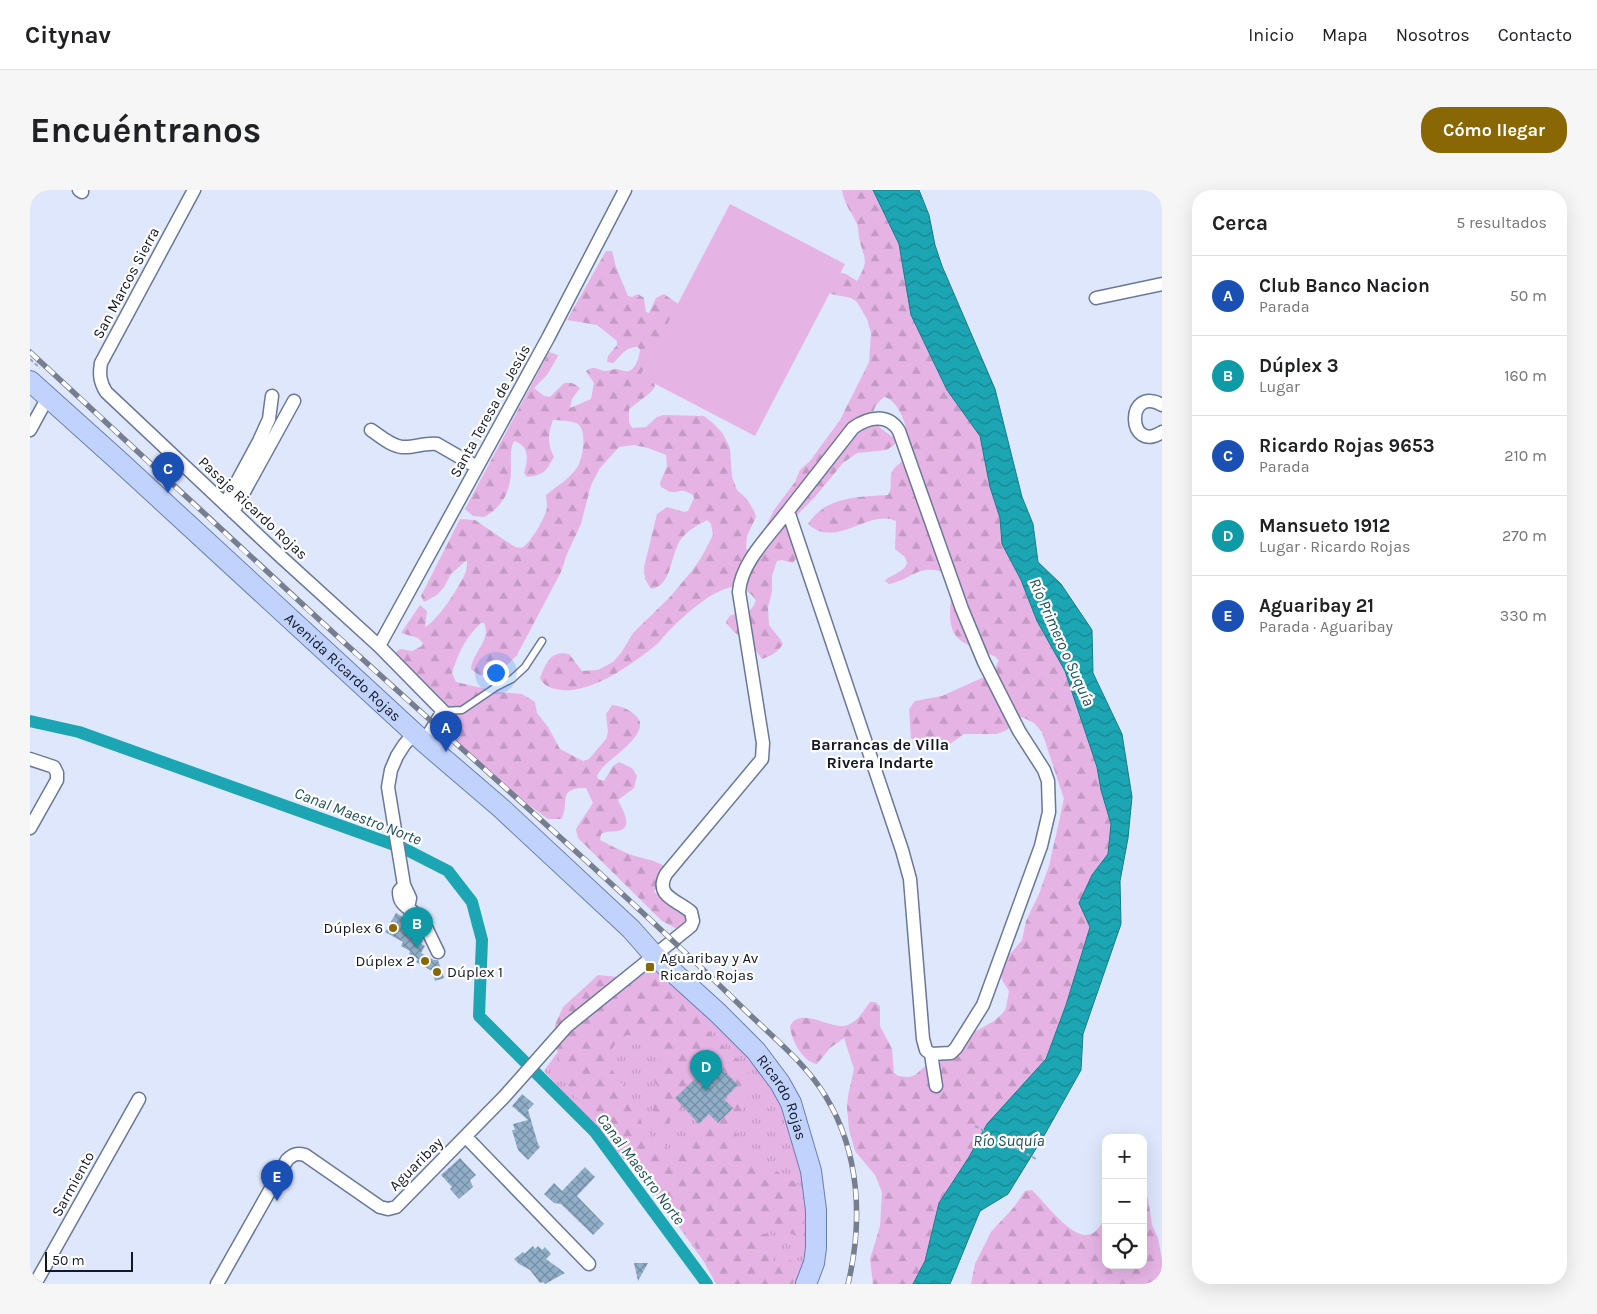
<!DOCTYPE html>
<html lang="es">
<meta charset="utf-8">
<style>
:root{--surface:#fff;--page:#f6f6f6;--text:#202124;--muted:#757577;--line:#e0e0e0;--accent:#896704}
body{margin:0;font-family:Karla,sans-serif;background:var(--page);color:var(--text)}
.controls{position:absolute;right:15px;bottom:15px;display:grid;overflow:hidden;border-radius:10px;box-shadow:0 5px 20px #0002}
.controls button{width:45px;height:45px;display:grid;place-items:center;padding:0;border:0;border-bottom:1px solid var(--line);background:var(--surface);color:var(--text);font:25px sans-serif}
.scale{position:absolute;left:15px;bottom:12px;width:88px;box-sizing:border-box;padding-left:5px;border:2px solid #131824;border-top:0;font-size:14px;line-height:18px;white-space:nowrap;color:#131824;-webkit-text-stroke:4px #fff;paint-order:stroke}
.you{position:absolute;left:465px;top:482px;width:18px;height:18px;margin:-12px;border:4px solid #fff;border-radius:50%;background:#1a73e8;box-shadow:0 0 0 8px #1a73e833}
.badge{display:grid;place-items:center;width:32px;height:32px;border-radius:50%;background:var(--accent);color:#fff;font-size:16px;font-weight:700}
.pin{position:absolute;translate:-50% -41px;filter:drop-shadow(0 1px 2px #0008)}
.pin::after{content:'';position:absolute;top:26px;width:18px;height:15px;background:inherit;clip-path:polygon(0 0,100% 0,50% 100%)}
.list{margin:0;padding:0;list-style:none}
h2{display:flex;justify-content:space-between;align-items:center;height:65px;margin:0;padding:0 20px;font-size:21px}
h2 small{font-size:16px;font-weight:400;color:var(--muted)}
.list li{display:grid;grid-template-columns:32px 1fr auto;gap:15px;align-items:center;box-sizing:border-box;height:80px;padding:0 20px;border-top:1px solid var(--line)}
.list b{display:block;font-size:19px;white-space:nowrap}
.list p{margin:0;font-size:16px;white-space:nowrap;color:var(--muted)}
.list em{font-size:16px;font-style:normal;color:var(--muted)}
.icon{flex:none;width:28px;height:28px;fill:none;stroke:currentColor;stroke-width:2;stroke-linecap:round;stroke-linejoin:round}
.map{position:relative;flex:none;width:1132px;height:1094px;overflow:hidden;border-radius:20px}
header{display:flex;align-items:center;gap:30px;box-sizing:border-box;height:70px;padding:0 25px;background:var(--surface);border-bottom:1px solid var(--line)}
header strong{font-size:24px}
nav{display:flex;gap:28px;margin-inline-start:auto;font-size:18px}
.intro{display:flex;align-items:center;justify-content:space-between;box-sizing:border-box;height:120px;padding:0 30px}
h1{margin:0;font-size:35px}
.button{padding:12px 22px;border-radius:20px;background:var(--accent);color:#fff;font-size:18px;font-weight:700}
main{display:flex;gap:30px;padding:0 30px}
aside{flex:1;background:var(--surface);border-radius:20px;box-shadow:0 5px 20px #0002}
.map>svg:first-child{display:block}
.grass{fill:url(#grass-tufts)}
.forest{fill:url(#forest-firs);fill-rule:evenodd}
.garden{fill:#e5b4e5}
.water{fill:url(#water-waves);stroke:#197b89}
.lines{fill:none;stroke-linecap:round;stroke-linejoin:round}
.canal{stroke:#1ca6b4;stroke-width:12}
.building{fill:url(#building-cross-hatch)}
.service-casing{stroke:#6a7897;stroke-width:9}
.minor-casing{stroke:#6a7897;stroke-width:15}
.primary-casing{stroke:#697fb0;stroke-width:22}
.path{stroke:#a0a7ba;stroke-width:2;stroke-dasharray:4 2.5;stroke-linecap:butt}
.service{stroke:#fff;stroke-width:6}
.minor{stroke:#fff;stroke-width:12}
.primary{stroke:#c1d3fd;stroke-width:20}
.rail-casing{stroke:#777e8f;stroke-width:5.5}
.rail{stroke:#fff;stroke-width:4;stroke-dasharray:11;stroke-linecap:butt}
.poi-dot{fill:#896704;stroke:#fff;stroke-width:2}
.labels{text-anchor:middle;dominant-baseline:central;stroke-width:4.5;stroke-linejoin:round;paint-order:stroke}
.street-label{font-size:15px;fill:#131824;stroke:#fff}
.poi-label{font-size:15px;fill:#131824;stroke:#fff;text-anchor:end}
.water-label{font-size:16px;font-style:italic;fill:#1c5056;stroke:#fff}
.neighbourhood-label{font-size:16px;font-weight:bold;fill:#131824;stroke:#fff}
</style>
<header>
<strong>Citynav</strong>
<nav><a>Inicio</a><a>Mapa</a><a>Nosotros</a><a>Contacto</a></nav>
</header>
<div class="intro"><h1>Encuéntranos</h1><a class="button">Cómo llegar</a></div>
<main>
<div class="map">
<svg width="1132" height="1094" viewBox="0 0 1132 1094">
<defs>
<pattern id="grass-tufts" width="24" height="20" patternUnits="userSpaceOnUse" patternTransform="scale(1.25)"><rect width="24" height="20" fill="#e5b4e5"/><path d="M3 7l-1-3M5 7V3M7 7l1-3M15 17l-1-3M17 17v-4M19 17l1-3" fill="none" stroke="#c49ac4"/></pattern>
<pattern id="forest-firs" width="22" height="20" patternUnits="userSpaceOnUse" patternTransform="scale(1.25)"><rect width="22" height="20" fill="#e5b4e5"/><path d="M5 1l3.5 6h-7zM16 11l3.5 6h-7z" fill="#c49ac4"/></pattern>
<pattern id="water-waves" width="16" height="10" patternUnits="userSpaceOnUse" patternTransform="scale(1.25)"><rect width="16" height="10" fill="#1ca6b4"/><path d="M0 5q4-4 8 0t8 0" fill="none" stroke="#188692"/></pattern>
<pattern id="building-cross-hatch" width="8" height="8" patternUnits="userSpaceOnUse" patternTransform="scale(1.25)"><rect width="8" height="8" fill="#91aec9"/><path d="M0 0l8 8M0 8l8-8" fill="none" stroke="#758da3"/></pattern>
</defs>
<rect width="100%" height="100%" fill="#dee7fc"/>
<path class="grass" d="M624,773l82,76 48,65 28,101 -3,46 -10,33h-79l-64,-89 -112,-124 34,-47z"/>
<path class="forest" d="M812,0h31l26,54 12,71 36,75 33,46 10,51 10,31 2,26 19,36 16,41 28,50 32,96 4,23 10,34 -3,30 -16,21 -13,28 11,24 -24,78 -20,54 -58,65 -19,33 -30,46 -14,58 -12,23h-40l-3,-25 10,-33 2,-34 -7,-17 -20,-24 -6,-22 -2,-21 1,-12 6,-27 -10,-31 -14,10 -13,16c-14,-2 -26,-24 -27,-38 10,-21 42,5 58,-1 10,-4 16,-15 22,-23h5l5,4v20l12,23 2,24 4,3 11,1 6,-2 8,-7 37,-28 34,-19 9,-8 3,-5 3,-17 -7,-11 -3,-11 5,-11 8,-6 10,-12 4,-19 13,-27 10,-28 15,-67 -22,-67 -8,-9 -12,-6 -6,2 -9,11 -10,4h-33l-14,10 -22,2 -7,-1 -10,-7 -2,-29 6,-8 27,-5 42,-19 9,-6 6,-10 -3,-4c-35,-16 -50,-14 -45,-58 1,-12 2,-15 -4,-26 -30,-10 -33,6 -58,11l-4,-3c5,-7 30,-11 19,-25 -2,-2 -6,-4 -9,-7l1,-28c-27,-13 -60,29 -88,3 18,-28 50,-27 80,-29 5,-7 1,-16 4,-23 3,-7 10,-9 13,-14 9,-15 -3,-58 -21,-61 -3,3 -9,8 -10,13 -5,13 12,22 21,28v6l-8,6 -30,3 -14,10 -28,34 -22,22 -2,22c6,8 9,13 2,22l-11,-3 -5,1 -5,15v16l-4,15 1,18 11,14 3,5c-5,8 -12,12 -21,15l-14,-18 -14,-9 -8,-9c3,-11 12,-9 22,-10l6,-8 2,-5c-5,-7 -14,-14 -22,-13 -21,1 -54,32 -68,47 -3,3 -6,8 -10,11 -24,19 -63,48 -94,45 -9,-1 -18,-3 -22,-12 6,-15 11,-28 29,-24l13,17 16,-1 15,-8 8,-9 12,-20 37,-36 21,-25 10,-14 12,-23 -2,-11 -4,-4c-9,5 -19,10 -25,18 -12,14 -9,48 -31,51l-6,-10 -1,-12 13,-53 10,-7 17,5 4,-1 6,-13 -1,-3c-14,-8 -11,-2 -23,-3l-9,-5 -1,-4 7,-17 -1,-11 -18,-7 -14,-3 -15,2 -19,21 -9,17 -10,39 -14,30 -6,18 -44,83 -14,14 -9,6h-15l-8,-6c1,-16 21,-29 13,-46h-3c-16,15 -22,29 -29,50l4,9 43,10 23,2 10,6 3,2 2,11 11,14 12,22 23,12 6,-2 17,-20 2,-7 -2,-18 6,-9c9,1 17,4 24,11 17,15 -23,41 -32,50 -3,3 -5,6 -7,10l1,3 6,2 9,-15 6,-4 13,6 5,8 -3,12 -16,12c4,9 17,29 -1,31 -6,1 -11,0 -16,3l-1,6c10,5 19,10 29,14 14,5 24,5 37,13l-12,25 24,15 12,13 -13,9 -15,-8 -84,-83 -2,-8 1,-3 16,-24 -7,-15c-31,-1 -15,17 -25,31h-13l-30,-22 -64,-57 -15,-18 5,-14 -49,-55 5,-4 12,2 10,-5 1,-3 -5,-5 -17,-5 19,-28 7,6 -2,16c13,-7 32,-37 39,-51 3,-5 3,-11 3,-16l-16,14 -7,13 -7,8 -13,7 -3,-6 39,-77 15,1 37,25c4,2 7,4 11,2 7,-3 24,-32 24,-40 0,-5 -1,-7 -1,-12 11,-9 25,-17 32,-29 5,-9 10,-38 -2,-43 -5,-2 -17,-3 -23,-3 -5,14 -6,23 1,37 -8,14 -9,18 -27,20l-3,-4c4,-13 6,-27 -10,-32 -4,9 -3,14 -3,23 1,23 -6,42 -27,53l-11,-1 -8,-7 84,-157 9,3 -1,3 -10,17 -13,13 10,8 6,1 14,-14c6,-1 11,0 16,5l-8,11 -2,9 21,-9 3,-16 -8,-12c8,-6 11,-1 19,0 4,0 8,-2 12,-2 4,1 9,3 12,2 8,-4 10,-14 11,-21l-2,-3c-12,-1 -17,9 -25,16l-6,-1 1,-6 9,-11v-4l-20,-16 -30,-5 39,-69h6l4,16 12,29 4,1 6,-3 6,4 2,14 3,1 7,-15 8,-4 17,12 -28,71 2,10 -5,6 -21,16v13l3,6 14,-1 11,-10 6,-2 41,1 10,8 9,10 7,14 2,29 5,13 10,9 7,12 2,6 -9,19 -1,13 6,2 4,-4 18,-37 21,-28 5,-12 10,-9 30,-41 29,-58 2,-29 -4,-14 -10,-17 -6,-4 -20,-4 -6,-5 8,-18 13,3 11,7c14,-23 6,-22 2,-44 -1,-5 0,-10 -3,-15 -6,-13 -11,-16 -14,-32z
M627,781l41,40 7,15 8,10 27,26 12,16 -3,17 -7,14 -6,24 12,29 19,4 13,7 -4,7 18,1 10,9 1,20 -2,28 -43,-15 -3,12 12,-2 6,6 -3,16 1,14 14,-10 5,2 5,8 -4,15h-77l-59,-109 -43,-32 -44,-53 -8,-19 -3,-18 -4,-5v-23l8,-18 35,-32 41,4zM597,845h8l21,15 3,12 -12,10 10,13 -5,32 16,16c0,-17 7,-22 22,-28l11,6 5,14 -5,10 -26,20 -31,-26 -11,-30 -23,-32 3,-1 -4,-11 8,-15z
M1113,998l5,10 4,27 6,13 4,21v25h-191l4,-20 16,-32 23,-25 11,-16 7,-1c12,11 41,52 59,44 7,-3 11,-11 15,-18v49h37z"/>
<path class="garden" d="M700,14l115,60 -90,172 -115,-60z"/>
<path class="water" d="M843,0h46l10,25 6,30 7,21 53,123 27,108 11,27 5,38 23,22 31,46 1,43 29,61 10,63 -4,41 -8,43 1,43 -38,110 -2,36 -36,64 -37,60 -28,17 -30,73h-37l12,-23 14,-58 30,-46 18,-33 59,-65 20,-54 24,-78 -11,-24 13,-28 16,-21 3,-30 -10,-34 -4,-23 -32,-96 -28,-50 -16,-41 -19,-36 -2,-26 -10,-31 -10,-51 -33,-46 -36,-75 -12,-71z"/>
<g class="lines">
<path class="canal" d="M0,531l49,11 324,116 45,23 24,31 10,38 -3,76 116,116 112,152"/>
</g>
<path class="building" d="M366,723l14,8 -2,4 9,5 -1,2 5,3 2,5 -2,4 4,2 -4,7 13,7h4l6,18 -9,3 -3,-10 -16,-9 2,-3 -9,-5 1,-3 -9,-5 2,-4 -18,-10z
M682,868l26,27 -14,14 9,9 -15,15 -9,-9 -10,10 -24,-26 25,-24 -2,-3z
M492,904l12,10 -6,6 10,34 2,3 -12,13 -10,-10 -6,-20h3l-2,-6 15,-4 -16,-14z
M430,968l16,17 -6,5 3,7 -14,12 -9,-10 2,-2 -11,-12z
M555,977l10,10 -18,19 27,28 -11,11 -32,-31 -7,-1 -10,-9 10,-11 8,8z
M503,1056l2,3 3,-3 4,4 3,-3 6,7 -5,5 19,14 -20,11 -2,-2 -3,1 -10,-13 -11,-6 -5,-5 9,-7 1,2z
M604,1073h14l-10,18z"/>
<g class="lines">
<g class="service-casing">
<path id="service" d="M413,521l19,-1 34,-23 16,-8 13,-12 17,-26"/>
</g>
<g class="minor-casing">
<path id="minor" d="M49,0l3,2
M164,0l-93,173c-2,12 -1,19 5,29l173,163 100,91 64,65 -19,31
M1066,108l66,-14
M1132,215c-37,-21 -35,50 0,27
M0,240l18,-33
M341,240c9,6 20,16 31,17 12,1 24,-5 35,-3l40,23
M195,314l34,-63 10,-22 3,-23
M758,321l65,-83c15,-11 35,-15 46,3l63,178 22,53 35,69 25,39 4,11 1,31 -8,34 -58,159 -27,43 -5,5 -20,1
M203,322l61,-111
M349,456l169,-308 77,-148
M384,543l-10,12 -7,11 -6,14 -3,17 16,98 6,13 -2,10 14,11 16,33
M0,569l24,8 3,6v7l-27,48
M374,695l-5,6c0,8 2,12 9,17
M436,947l123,127
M5,1094l104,-185
M187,1094l70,-124c6,-6 10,-7 18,-5l75,52 8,2 8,-2 108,-110 63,-71 124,-100 2,-5 -2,-9c-14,-12 -37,-16 -25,-38l96,-115 1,-16 -24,-151c2,-30 31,-57 49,-81l114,339 8,29 13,160 3,11 5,4 5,32"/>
</g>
<g class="primary-casing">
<g id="primary">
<path id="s1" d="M0,191l89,80 305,281 77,66 130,121 23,26 65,59 37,37 24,32 11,20 20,68 5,39v38l-2,15 -8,21"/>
</g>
</g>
<path class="path" d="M0,169l10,9
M945,936l63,34"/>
<use href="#service" class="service"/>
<use href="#minor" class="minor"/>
<use href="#primary" class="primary"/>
<g class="rail-casing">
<path id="rail" d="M0,162c103,95 205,191 308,285 81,74 163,146 244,220 56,51 111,102 165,155 27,26 59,52 79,85 34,56 37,125 22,187"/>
</g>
<use href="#rail" class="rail"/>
</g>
<g class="poi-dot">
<circle cx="363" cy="738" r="5"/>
<circle cx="395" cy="771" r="5"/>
<rect x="615" y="772" width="10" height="10" rx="2.5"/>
<circle cx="407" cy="782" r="5"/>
</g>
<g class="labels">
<g class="street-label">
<text transform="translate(96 93) rotate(-62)">San Marcos Sierra</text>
<text transform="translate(460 221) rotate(-61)">Santa Teresa de Jesús</text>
<text transform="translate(223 318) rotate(43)">Pasaje Ricardo Rojas</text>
<text stroke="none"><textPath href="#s1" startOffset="424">Avenida Ricardo Rojas</textPath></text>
<text stroke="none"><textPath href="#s1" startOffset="1042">Ricardo Rojas</textPath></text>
<text transform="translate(386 974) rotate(-45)">Aguaribay</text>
<text transform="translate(43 994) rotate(-61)">Sarmiento</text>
</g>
<g class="poi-label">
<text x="353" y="738">Dúplex 6</text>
<text x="630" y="768" text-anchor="start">Aguaribay y Av<tspan x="630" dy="17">Ricardo Rojas</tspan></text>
<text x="385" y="771">Dúplex 2</text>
<text x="417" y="782" text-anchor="start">Dúplex 1</text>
</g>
<g class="water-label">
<text transform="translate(1032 452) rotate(66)">Río Primero o Suquía</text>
<text transform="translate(328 626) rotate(21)">Canal Maestro Norte</text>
<text x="979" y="950">Río Suquía</text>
<text transform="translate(611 979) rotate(53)">Canal Maestro Norte</text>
</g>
<g class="neighbourhood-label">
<text x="850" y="554">Barrancas de Villa<tspan x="850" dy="18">Rivera Indarte</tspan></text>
</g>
</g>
</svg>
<div class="controls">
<button>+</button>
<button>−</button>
<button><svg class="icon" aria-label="locate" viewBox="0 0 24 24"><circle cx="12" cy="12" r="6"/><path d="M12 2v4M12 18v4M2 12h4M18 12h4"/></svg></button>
</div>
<div class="scale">50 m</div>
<div class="you"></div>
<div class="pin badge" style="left:416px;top:562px;background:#1a4fb4">A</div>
<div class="pin badge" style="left:387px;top:758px;background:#0f9aa8">B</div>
<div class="pin badge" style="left:138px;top:303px;background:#1a4fb4">C</div>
<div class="pin badge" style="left:676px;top:901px;background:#0f9aa8">D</div>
<div class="pin badge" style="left:247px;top:1011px;background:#1a4fb4">E</div>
</div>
<aside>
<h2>Cerca<small>5 resultados</small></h2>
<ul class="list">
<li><span class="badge" style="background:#1a4fb4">A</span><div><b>Club Banco Nacion</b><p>Parada</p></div><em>50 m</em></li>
<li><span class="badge" style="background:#0f9aa8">B</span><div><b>Dúplex 3</b><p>Lugar</p></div><em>160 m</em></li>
<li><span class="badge" style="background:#1a4fb4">C</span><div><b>Ricardo Rojas 9653</b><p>Parada</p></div><em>210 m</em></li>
<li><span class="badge" style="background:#0f9aa8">D</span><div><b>Mansueto 1912</b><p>Lugar · Ricardo Rojas</p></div><em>270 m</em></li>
<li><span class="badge" style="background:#1a4fb4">E</span><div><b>Aguaribay 21</b><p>Parada · Aguaribay</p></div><em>330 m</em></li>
</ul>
</aside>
</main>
